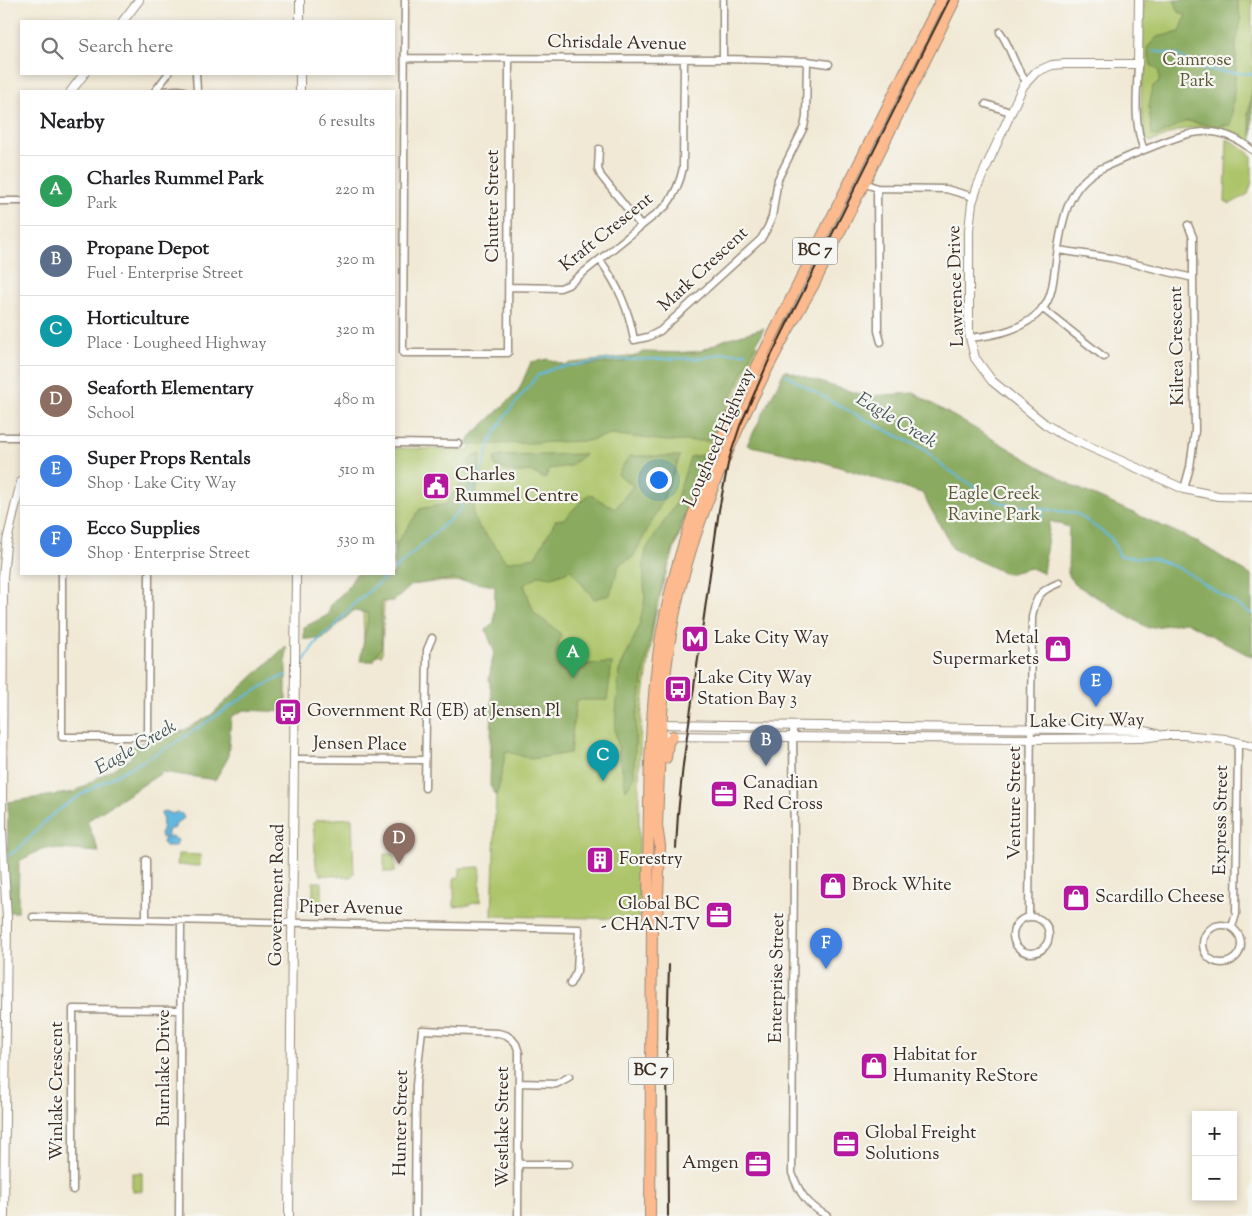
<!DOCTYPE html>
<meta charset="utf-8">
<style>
:root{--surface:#fff;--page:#f2f2f2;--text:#202124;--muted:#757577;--line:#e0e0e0;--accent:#b5179e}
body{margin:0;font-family:"Sorts Mill Goudy",serif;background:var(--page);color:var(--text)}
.controls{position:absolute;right:15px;bottom:15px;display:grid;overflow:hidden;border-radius:0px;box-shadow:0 2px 8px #0003}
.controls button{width:45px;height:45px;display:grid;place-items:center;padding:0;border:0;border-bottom:1px solid var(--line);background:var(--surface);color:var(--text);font:25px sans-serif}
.you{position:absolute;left:658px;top:479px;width:18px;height:18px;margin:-12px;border:4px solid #fff;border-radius:50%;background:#1a73e8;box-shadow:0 0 0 8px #1a73e833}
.badge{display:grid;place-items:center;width:32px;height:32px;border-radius:50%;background:var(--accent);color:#fff;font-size:16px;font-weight:700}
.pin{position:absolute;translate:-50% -41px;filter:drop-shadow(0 1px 2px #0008)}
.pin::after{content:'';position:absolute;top:26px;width:18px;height:15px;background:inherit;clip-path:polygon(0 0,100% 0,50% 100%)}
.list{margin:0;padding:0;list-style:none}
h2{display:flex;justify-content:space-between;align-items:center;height:65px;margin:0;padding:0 20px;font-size:21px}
h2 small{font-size:16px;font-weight:400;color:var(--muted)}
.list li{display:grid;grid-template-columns:32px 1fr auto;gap:15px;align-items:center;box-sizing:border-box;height:70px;padding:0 20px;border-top:1px solid var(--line)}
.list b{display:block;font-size:19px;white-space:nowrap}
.list p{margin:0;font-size:16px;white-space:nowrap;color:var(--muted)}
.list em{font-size:16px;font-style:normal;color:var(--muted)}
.icon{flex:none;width:28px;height:28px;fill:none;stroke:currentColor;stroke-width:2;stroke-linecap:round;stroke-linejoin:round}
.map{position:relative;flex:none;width:1252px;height:1216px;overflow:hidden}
.search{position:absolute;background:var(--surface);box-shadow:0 2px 8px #0003;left:20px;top:20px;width:375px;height:55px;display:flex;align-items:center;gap:12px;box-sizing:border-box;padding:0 18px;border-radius:0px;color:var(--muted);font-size:19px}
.panel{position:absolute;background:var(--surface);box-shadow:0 2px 8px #0003;left:20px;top:90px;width:375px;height:485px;border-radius:0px}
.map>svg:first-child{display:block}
.green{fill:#adc56b;stroke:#747844}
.forest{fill:#8aaa5f;stroke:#626a3e}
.water{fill:#63b8df;stroke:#4f717e}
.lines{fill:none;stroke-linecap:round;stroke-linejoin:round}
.stream{stroke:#63b8df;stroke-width:2}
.minor-casing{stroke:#968a7a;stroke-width:9}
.tertiary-casing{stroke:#968a7a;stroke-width:10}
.primary-casing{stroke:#968a7a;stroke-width:12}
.minor{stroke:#fff;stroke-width:6}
.tertiary{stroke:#fff;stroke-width:8}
.primary{stroke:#fcba8e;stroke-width:10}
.rail{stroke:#3b2a1e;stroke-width:2}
.labels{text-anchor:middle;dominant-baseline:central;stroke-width:4.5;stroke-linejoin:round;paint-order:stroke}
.shield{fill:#f6f6f2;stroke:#73675e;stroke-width:1}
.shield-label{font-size:16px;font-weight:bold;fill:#3b2a1e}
.street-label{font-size:18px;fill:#3b2a1e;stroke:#f6f6f2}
.park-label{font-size:18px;fill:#5d5835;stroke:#f6f6f2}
.poi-label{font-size:18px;fill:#3b2a1e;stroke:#f6f6f2;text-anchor:start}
.water-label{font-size:19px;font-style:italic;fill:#475558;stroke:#f6f6f2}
</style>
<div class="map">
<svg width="1252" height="1216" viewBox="0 0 1252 1216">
<rect width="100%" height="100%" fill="#f6f6f2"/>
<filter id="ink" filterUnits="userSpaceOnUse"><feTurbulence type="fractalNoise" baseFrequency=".02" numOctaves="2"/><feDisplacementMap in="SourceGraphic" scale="10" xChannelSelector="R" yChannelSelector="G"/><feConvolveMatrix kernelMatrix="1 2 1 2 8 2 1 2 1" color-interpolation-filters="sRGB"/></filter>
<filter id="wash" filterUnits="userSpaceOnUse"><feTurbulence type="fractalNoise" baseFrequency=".0096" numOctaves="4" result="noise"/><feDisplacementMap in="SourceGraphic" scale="20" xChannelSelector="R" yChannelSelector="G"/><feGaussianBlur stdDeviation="1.12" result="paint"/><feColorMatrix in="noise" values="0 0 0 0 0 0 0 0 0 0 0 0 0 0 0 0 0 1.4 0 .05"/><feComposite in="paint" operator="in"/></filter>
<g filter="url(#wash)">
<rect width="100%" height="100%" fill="#f1e9d5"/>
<path class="green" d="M1144,0h108v144c-22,-15 -46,-21 -72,-14 -10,3 -20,9 -30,12l-5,-4 -4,-33z
M1227,139l11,6 14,11v26l-4,12 -18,10 -5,-3z
M759,346l-52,107 -42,124 -10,41 -14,98 -2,61v142l-147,-3 11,-335 -93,1 -26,21 -2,52 -18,-1 -1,-52 31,-28v-126l74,2 7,-10 65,-65 31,-12 68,-7z
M352,818l2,56 -3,3 -30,-2 -5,-9 -3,-43 4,-3z
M178,854l23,1 -1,11 -23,-1z
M384,854h10l1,18h-11z
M480,867v35l-7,1 -3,2 -16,2v-29h3l3,-3v-7z
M313,882h9v20h-9z
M132,1173h10v18h-10z"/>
<path class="forest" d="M1174,0h63l4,21 -5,21v25l-5,58 -19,1 -25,-5 -28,14 -7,1 -3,-29 4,-21 6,-3v-12l-8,-6 -4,-17 10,-11 23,-5 6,-17 -7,-3z
M1252,89v47l-4,-21z
M764,328l-54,113h-44l-55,-7 -24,7 -120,4 5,-10 46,-43 13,-30 17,-3 20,7 55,-4 20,-10 53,1 30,-14z
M785,370l47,16 36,10 46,-3 159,93 123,55 56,35v81l-66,-35 -38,6 -75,-45 -5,-10 1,-46 -19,-6 -7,52 -13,-5 -23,6 -54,-25 -31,-56 -102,-32 -73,-16z
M481,454l-8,60 6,13 17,20 10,15 29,-5 21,-37 8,-1 25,-25 26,15 18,-23 -15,-12 11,-18h51l-18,46 -29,55 -14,8 -9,30 -16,4 -23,-29 -19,7 -12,-2 -16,10 10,28 27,21 -5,20 9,11 47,-2 -5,37h-31l-6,53 -39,6 -25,-8 -9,45 -7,-10 2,-89 -3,-18 5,-28 -8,-21 8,-8 1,-36 -42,-7 -41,6 -18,16 -13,1 1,44 -9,15h-13l9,-48 -16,-2 -30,28h-19v-12l24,-12 3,-11 16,-15 9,-15h38v-27l26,-38 26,-5 10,-16 19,-13 -8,-15z
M585,454l-15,12 -21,3 -4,10 -15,-8 -16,2 -19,-7 -1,-8 6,-2z
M703,455l-47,149 -20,116 -2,58 -8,12 -11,-60 4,-59 20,-44 6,-28 -2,-35 4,-16 28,-43 15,-48z
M286,646v66l-42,-2 -13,7 -3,41 -13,22 -52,-8 -76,49 12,31 -55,-4 -25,13 -1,51h-11l1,-110 66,-10 57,-34 2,-13 50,-14 28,-16z"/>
<path class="water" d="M164,811l8,3 5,-2 5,2 2,4 -9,7v3l-8,2v7h6l5,3 -2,6h-11l-2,-4 2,-4 -4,-1 -1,-4c4,-4 3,-14 1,-20z"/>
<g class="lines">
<path class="stream" d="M1153,51l25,4 25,15 49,4
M786,374l11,8 52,29 76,39 19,17 52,34 13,4 67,8 35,25 9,18 35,3 26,10 71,45
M1042,517v-8
M394,570l64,-58 8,-12 15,-26 10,-35 12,-20 34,-43 17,-8 56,-8 94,-2 19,-5h23
M304,661l10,-16 9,-10 12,-9 18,-21 36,-31
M8,856c4,-3 8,-5 12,-9 11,-9 19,-21 30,-30 37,-31 84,-49 125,-74 37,-23 71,-51 111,-68"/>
</g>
</g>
<g filter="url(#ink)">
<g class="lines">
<g class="minor-casing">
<path id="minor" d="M405,0l-2,353h105l1,-294
M1000,32c11,15 14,35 26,49
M405,58l318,1 84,2 22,3
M723,59v-59
M1138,64c-1,29 -5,59 6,86
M196,74l1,17
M155,91l13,-17
M163,91l15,-1 6,1
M986,104l24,8
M599,149l-1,20 3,7 40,50
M864,183l13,5 69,1 28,8
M877,188l1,143 3,11
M0,201h21
M1188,225l5,12v41
M1058,250l53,8 82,20 2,153 -5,36 -6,22
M600,260c18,25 29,49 34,80l14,-3 12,-6 101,-92 7,-12 4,-10 6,-38 26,-52 2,-10 1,-56
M509,287l51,1 8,-3 98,-79c9,-12 14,-23 17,-38l1,-108
M1042,308l62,49
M970,338c26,-3 55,-8 73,-30 9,-11 10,-26 12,-40 6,-37 8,-80 45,-99 18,-8 36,-16 54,-23 37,-15 64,-24 98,4
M0,437h21
M394,443l65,1
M62,574v163h86l1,-163
M793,726l1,130 -2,317c8,22 15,31 35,43
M295,759l130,1
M425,788l2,-138 5,-12
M33,917l546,12 -2,42 -7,13
M1029,917l3,-300c4,-21 7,-26 27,-34
M1013 935a18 18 0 1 1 36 0a18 18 0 1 1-36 0Z
M146,919v-59
M1203 944a19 19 0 1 1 38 0a19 19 0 1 1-38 0Z
M1232,927l4,-13 2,-172
M519,1083l37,1 13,-7
M518,1164h51
M73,1190v-181l107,1
M179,1216l2,-295
M415,1216l1,-131 6,-55 76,3 8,2 6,4 4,5 3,9 -1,163"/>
</g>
<g class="tertiary-casing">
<path id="tertiary" d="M1139,0l-1,64h-73l-13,1 -16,7 -13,14 -45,99 -6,18 -3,27v103l6,25 17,23 53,43 16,10 123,55 34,7 34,1
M123,21l16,-21
M300,21v-21
M71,91l13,-17
M300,91v-17
M657,724l485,6 15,4
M655,736l376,3 110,-1 23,-3h20l41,4 27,7
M4,1216l3,-297 -5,-88 1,-254 3,-32 15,-63
M289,1216l7,-642"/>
</g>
<g class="primary-casing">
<path id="primary" d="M666,758l2,-16 5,-6
M652,927l5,-5 3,-76 -3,-20c3,-78 4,-157 22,-233 26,-107 79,-213 134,-307l142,-286
M650,1216l2,-289 -4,-5c1,-89 -1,-178 10,-266 10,-74 38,-156 67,-226l216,-430"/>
</g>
<use href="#minor" class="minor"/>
<use href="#tertiary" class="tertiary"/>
<use href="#primary" class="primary"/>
<path class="rail" d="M676,848l2,-34 5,-49 36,-255 10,-51 11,-33 29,-66 180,-360
M668,1216l-1,-175 2,-76"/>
</g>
</g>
<defs>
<g id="civic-square" transform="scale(1.4375)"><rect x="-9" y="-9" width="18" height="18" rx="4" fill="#b5179e" stroke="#f6f6f2"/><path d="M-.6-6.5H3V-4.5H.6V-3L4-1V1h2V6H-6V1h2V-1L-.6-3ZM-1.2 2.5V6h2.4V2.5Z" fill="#fff"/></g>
<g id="metro-square" transform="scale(1.4375)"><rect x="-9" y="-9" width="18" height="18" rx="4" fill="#b5179e" stroke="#f6f6f2"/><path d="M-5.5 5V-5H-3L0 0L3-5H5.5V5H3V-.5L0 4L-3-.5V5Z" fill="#fff"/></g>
<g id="shop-square" transform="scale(1.4375)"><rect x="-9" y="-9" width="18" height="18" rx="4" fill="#b5179e" stroke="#f6f6f2"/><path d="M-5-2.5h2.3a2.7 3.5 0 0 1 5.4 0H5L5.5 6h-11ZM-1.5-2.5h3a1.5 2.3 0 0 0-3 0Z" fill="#fff"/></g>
<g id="bus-square" transform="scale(1.4375)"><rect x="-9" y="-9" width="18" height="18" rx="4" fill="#b5179e" stroke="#f6f6f2"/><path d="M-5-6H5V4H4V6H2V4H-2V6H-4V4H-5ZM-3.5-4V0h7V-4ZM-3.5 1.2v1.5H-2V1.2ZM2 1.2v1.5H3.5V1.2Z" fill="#fff"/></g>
<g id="office-square" transform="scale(1.4375)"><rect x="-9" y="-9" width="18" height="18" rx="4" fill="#b5179e" stroke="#f6f6f2"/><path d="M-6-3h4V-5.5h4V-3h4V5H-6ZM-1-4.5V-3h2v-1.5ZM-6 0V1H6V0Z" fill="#fff"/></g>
<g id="building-square" transform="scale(1.4375)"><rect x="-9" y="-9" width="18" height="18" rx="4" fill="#b5179e" stroke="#f6f6f2"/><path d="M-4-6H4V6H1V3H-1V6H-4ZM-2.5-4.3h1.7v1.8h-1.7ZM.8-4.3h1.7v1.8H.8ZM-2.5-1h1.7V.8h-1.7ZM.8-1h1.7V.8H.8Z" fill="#fff"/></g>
</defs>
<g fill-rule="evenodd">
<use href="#civic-square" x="436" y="486"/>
<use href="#metro-square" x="695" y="639"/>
<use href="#shop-square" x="1058" y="649"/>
<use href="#bus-square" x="678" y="689"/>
<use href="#bus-square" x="288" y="712"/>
<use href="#office-square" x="724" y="794"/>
<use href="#building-square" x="600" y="860"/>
<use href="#shop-square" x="833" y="886"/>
<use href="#shop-square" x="1076" y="898"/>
<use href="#office-square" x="719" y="915"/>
<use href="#shop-square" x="874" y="1066"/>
<use href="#office-square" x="846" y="1144"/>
<use href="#office-square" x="758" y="1164"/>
</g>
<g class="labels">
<g class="shield">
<rect x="792.5" y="237.5" width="45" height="27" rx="4"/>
<rect x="628.5" y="1057.5" width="45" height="27" rx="4"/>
</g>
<g class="shield-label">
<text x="815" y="251">BC 7</text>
<text x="651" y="1071">BC 7</text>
</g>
<g class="street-label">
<text transform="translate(617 44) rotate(1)">Chrisdale Avenue</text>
<text transform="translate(494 206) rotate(-90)">Chutter Street</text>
<text transform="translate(607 233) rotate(-39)">Kraft Crescent</text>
<text transform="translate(704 270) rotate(-43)">Mark Crescent</text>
<text transform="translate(957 286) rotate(-92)">Lawrence Drive</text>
<text transform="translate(1178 346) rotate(-91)">Kilrea Crescent</text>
<text transform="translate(720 438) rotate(-66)">Lougheed Highway</text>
<text transform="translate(1087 722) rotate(-1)">Lake City Way</text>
<text transform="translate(360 745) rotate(1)">Jensen Place</text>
<text transform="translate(1016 803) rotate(-90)">Venture Street</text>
<text transform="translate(1222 820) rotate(-89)">Express Street</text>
<text transform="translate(278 895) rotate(-89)">Government Road</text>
<text transform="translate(351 909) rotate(1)">Piper Avenue</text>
<text transform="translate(778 978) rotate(-89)">Enterprise Street</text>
<text transform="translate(165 1068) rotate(-90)">Burnlake Drive</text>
<text transform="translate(58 1091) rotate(-90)">Winlake Crescent</text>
<text transform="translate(402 1123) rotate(-89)">Hunter Street</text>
<text transform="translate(504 1127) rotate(-90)">Westlake Street</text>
</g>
<g class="park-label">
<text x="1197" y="61">Camrose<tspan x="1197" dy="21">Park</tspan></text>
<text x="994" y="495">Eagle Creek<tspan x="994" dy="21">Ravine Park</tspan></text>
</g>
<g class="poi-label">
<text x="455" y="476">Charles<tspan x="455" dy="21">Rummel Centre</tspan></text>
<text x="714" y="639">Lake City Way</text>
<text x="1039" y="639" text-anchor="end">Metal<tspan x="1039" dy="21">Supermarkets</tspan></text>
<text x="697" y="679">Lake City Way<tspan x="697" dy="21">Station Bay 3</tspan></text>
<text x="307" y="712">Government Rd (EB) at Jensen Pl</text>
<text x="743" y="784">Canadian<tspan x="743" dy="21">Red Cross</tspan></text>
<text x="619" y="860">Forestry</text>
<text x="852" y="886">Brock White</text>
<text x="1095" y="898">Scardillo Cheese</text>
<text x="700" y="905" text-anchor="end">Global BC<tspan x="700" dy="21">- CHAN-TV</tspan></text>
<text x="893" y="1056">Habitat for<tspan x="893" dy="21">Humanity ReStore</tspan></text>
<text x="865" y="1134">Global Freight<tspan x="865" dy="21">Solutions</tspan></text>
<text x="739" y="1164" text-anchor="end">Amgen</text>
</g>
<g class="water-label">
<text transform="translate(896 421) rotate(31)">Eagle Creek</text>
<text transform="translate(136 748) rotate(-30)">Eagle Creek</text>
</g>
</g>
</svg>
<div class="controls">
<button>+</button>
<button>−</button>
</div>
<div class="you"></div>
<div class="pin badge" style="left:573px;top:678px;background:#2e9e5b">A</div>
<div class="pin badge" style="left:766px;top:766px;background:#5c6f8a">B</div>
<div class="pin badge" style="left:603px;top:781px;background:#0f9aa8">C</div>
<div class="pin badge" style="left:399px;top:864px;background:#8d6e63">D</div>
<div class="pin badge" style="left:1096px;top:707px;background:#3f7fe0">E</div>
<div class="pin badge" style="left:826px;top:969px;background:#3f7fe0">F</div>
<div class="search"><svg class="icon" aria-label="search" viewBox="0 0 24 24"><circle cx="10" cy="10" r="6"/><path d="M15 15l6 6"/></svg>Search here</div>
<section class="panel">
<h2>Nearby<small>6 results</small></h2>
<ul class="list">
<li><span class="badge" style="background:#2e9e5b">A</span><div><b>Charles Rummel Park</b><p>Park</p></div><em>220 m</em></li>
<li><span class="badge" style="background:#5c6f8a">B</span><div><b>Propane Depot</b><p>Fuel · Enterprise Street</p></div><em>320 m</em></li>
<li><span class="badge" style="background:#0f9aa8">C</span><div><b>Horticulture</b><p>Place · Lougheed Highway</p></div><em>320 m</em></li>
<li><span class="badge" style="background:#8d6e63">D</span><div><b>Seaforth Elementary</b><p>School</p></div><em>480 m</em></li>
<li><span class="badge" style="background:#3f7fe0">E</span><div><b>Super Props Rentals</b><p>Shop · Lake City Way</p></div><em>510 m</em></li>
<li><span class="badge" style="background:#3f7fe0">F</span><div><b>Ecco Supplies</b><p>Shop · Enterprise Street</p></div><em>530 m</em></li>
</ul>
</section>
</div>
